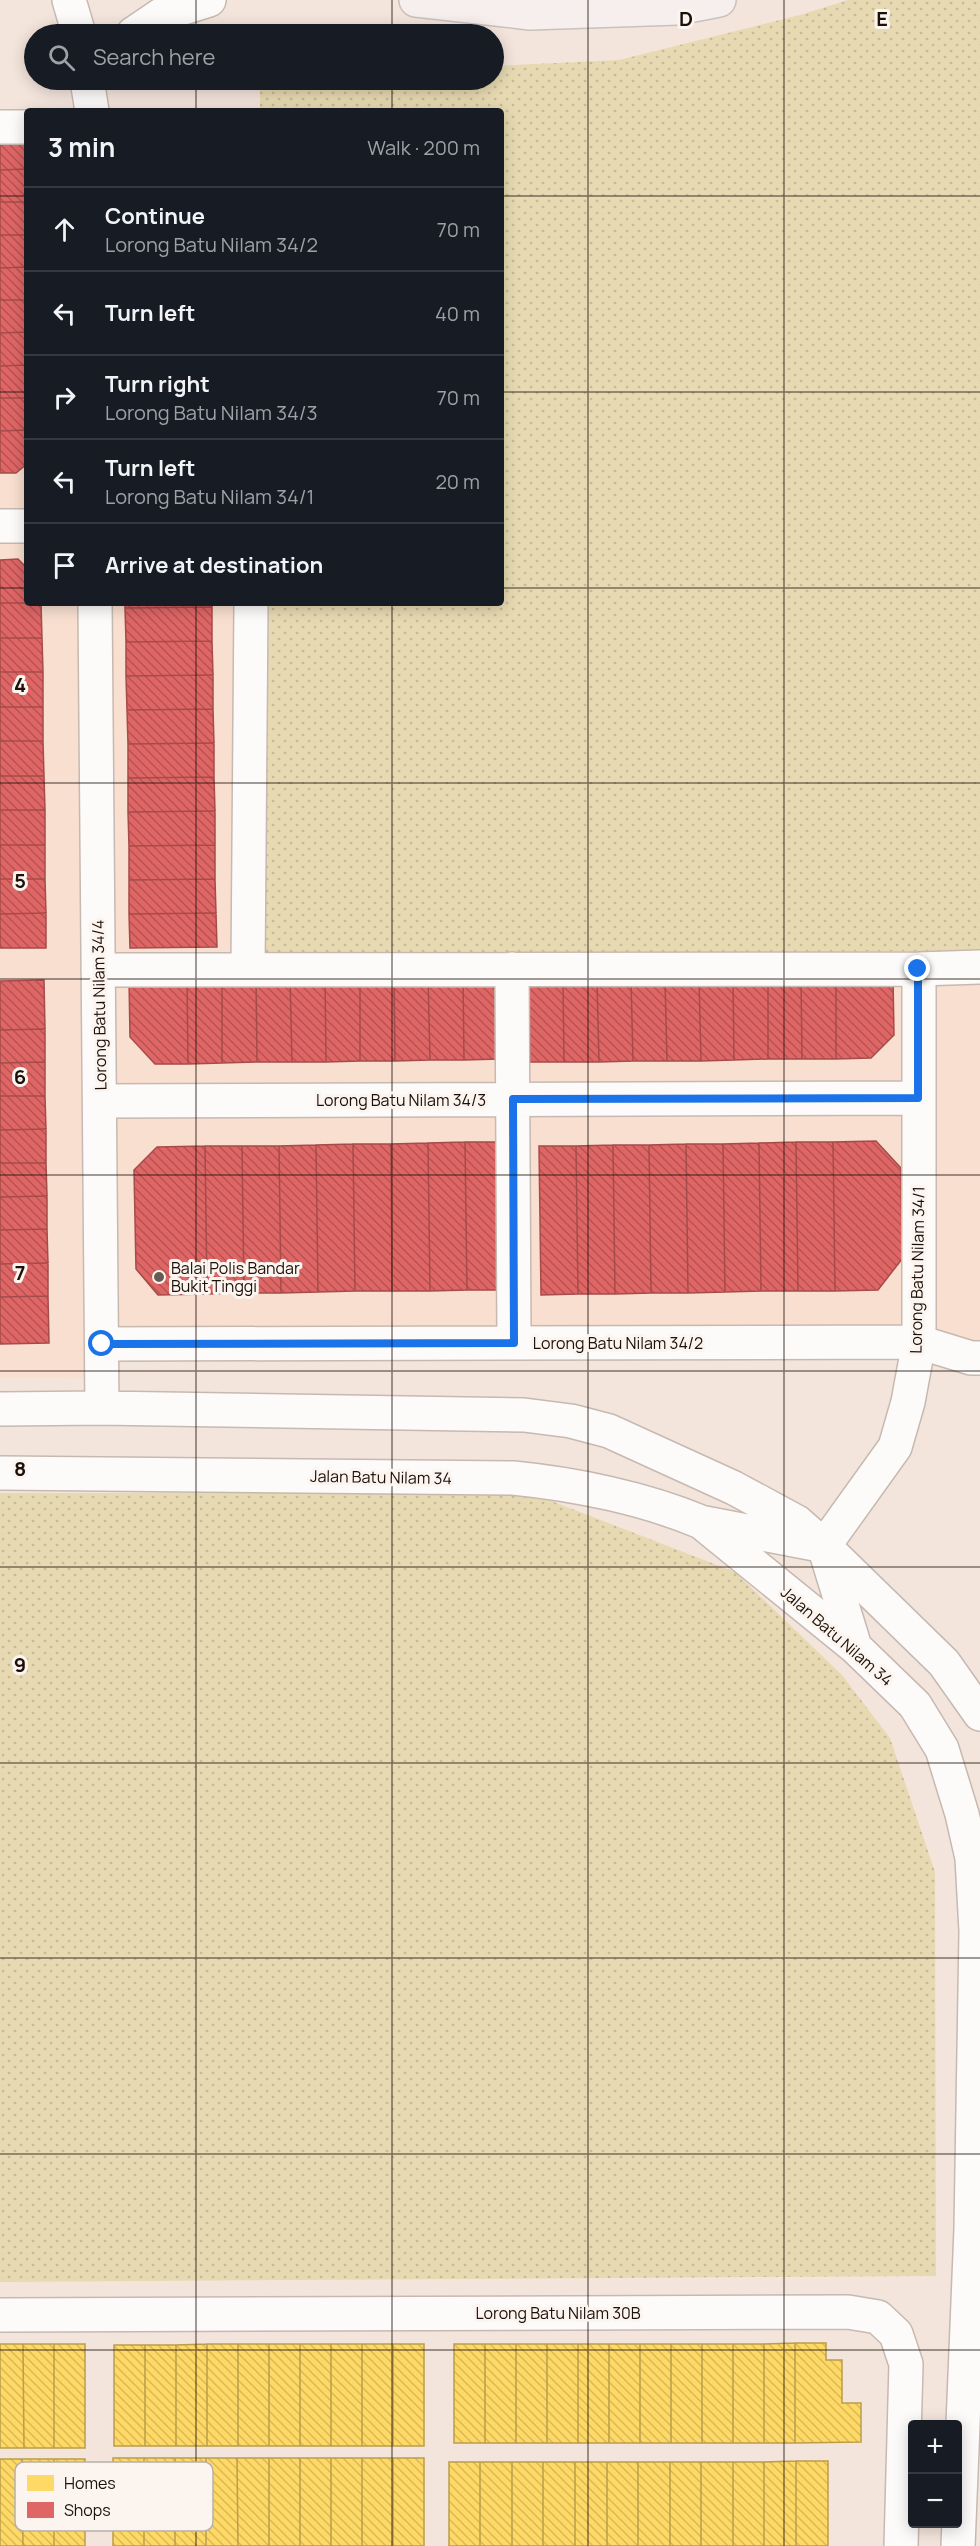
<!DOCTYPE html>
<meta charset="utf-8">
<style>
:root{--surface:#171b24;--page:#20242c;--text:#f1f3f6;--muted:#9ea1a6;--line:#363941}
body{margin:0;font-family:Manrope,sans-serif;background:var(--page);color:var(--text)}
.controls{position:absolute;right:18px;bottom:18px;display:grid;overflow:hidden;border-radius:6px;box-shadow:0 3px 15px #0003}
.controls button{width:54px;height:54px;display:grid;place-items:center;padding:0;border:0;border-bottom:2px solid var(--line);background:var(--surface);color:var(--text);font:30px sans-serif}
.stop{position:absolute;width:18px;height:18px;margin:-14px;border:4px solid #1a73e8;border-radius:50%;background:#fff}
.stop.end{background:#1a73e8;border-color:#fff;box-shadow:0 2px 6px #0008}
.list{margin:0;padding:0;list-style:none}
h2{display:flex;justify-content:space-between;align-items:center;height:78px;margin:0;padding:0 24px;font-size:26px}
h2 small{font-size:20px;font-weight:400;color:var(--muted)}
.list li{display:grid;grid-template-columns:39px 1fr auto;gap:18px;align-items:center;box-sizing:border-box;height:84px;padding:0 24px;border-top:2px solid var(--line)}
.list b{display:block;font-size:22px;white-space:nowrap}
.list p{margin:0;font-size:20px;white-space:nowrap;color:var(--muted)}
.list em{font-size:20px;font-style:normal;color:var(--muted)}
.icon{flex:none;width:33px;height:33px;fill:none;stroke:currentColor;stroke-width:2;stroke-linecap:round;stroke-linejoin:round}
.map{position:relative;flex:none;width:980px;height:2546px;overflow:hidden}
.search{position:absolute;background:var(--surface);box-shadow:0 3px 15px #0003;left:24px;top:24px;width:480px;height:66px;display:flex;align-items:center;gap:15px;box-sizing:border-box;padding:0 21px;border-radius:33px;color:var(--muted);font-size:22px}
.panel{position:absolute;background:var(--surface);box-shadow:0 3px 15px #0003;left:24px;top:108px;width:480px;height:498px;border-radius:6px}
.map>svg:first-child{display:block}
.built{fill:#f8dfcf}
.grass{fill:url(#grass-dots)}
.homes{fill:url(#homes-back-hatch);stroke:#bb9d4a;stroke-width:1.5}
.shops{fill:url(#shops-back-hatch);stroke:#a54c4a;stroke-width:1.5}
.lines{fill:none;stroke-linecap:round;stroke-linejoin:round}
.minor-casing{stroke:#c6b9b1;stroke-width:36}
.major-casing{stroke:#c9c1bc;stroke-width:36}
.minor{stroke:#fdfbfa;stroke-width:33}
.major{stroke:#f6efed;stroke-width:33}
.route{stroke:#1a73e8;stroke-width:8}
.grid{fill:none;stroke:#1c1009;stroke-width:1.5;stroke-opacity:0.55}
.poi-dot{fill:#685b53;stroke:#fbf4ef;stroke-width:2}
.labels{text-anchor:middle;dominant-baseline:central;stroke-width:6;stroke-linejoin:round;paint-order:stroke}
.street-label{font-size:16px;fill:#1c1009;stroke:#fbf4ef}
.poi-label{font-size:16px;fill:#1c1009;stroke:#fbf4ef;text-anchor:start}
.key{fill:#fbf4ef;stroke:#b8b0aa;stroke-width:1.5}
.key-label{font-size:16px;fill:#1c1009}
.grid-label{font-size:20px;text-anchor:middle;font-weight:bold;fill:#1c1009;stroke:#fbf4ef;stroke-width:6;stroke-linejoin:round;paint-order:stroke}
</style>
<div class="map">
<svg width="980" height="2546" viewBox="0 0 980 2546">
<defs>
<pattern id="grass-dots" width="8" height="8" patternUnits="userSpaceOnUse" patternTransform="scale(1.5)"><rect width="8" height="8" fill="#e7dab2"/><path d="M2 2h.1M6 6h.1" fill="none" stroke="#c6ba98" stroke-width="1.8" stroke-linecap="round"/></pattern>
<pattern id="homes-back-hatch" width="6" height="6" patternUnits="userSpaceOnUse" patternTransform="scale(1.5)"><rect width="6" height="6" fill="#ffd966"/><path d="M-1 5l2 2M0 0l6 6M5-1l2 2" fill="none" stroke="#dab957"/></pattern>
<pattern id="shops-back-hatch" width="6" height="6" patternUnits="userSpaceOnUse" patternTransform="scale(1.5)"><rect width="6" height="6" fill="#e06666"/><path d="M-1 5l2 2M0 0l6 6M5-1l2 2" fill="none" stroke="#b55352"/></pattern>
</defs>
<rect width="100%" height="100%" fill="#f4e5dc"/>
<path class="built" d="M0,135h27v468h212v358l741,-3v388l-890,-15v47l-90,-1z"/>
<path class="grass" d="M848,0h132v951l-718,3 -1,-351h240v-492h-241v-31h234v-14l125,-6 181,-45z
M0,1493h531l204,79 107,103 48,63 45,134 1,404 -936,6z"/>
<path class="homes" d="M795,2343h31v17h16v43h19v39l-66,1z
M795,2343v100h-31v-99z
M0,2344h23l1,104h-24z
M23,2344h31v104h-30z
M54,2344h31v104h-31z
M207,2344v102h-31v-101z
M207,2344h31v102h-31z
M238,2344h31v102h-31z
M269,2344h31v102h-31z
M300,2344h31v102h-31z
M331,2344h31v102h-31z
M362,2344h31v102h-31z
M393,2344h31v102h-31z
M454,2344h31v99h-31z
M485,2344h31v99h-31z
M516,2344h31v99h-31z
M547,2344h31v99h-31z
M578,2344h31v99h-31z
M609,2344h31v99h-31z
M640,2344h31v99h-31z
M671,2344h31v99h-31z
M702,2344h31v99h-31z
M733,2344h31v99h-31z
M114,2345h31v101h-31z
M145,2345h31v101h-31z
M113,2458h31v88h-31z
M144,2458h31v88h-31z
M175,2458h31v88h-31z
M206,2458h31l1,88h-32z
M237,2458h32v88h-31z
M269,2458h31v88h-31z
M300,2458h31v88h-31z
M331,2458h31v88h-31z
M362,2458h31v88h-31z
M393,2458h31v88h-31z
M0,2459h22l1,87h-23z
M22,2459h32v87h-31z
M54,2459h31v87h-31z
M796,2461h32v85h-32z
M796,2461v85h-32v-84z
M449,2462h31v84h-31z
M480,2462h32v84h-32z
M512,2462h31v84h-31z
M543,2462h32v84h-32z
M575,2462h32v84h-32z
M607,2462h31v84h-31z
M638,2462h32v84h-32z
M670,2462h31v84h-31z
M701,2462h32v84h-32z
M733,2462h31v84h-31z"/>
<path class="shops" d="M0,137h27v32l-27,1z
M27,169v33h-27v-32z
M0,202h27v33h-27z
M0,235h27v32l-27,1z
M27,267v33h-27v-32z
M0,300h27v32l-27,1z
M27,332v33l-27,1v-33z
M27,365v33h-27v-32z
M0,398h27v32l-27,1z
M27,430v34l-11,9h-16v-42z
M18,559l9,9v35h14h-41v-43z
M0,603h41l1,35h-42z
M125,603h87v4l-87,1z
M212,607v34l-86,1 -1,-34z
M0,638h42l1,34h-43z
M212,641l1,34 -87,1v-34z
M0,672h43v35h-43z
M213,675v34l-86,1 -1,-34z
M0,707h43v34h-43z
M213,709l1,34 -86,1 -1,-34z
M0,741h43l1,35h-44z
M214,743v34l-86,1v-34z
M0,776h44l1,34h-45z
M214,777l1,34 -87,1v-34z
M0,810h45v35h-45z
M215,811v34l-86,1 -1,-34z
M0,845h45v34h-45z
M215,845v34l-86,1v-34z
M0,879h45l1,34 -46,1z
M215,879l1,34 -87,1v-34z
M46,913v35h-46v-34z
M216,913l1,34 -87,1 -1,-34z
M463,974h35l1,85 -35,1z
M463,974l1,86h-34l-2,-85z
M428,975l2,85 -35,1 -1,-85z
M325,976l1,86h-34l-2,-85z
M325,976h35v85l-34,1z
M360,976h34l1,85h-35z
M893,976l1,59 -23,23 -35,1v-82z
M222,977v86l-34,1 -1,-86z
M222,977h34l1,85 -35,1z
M256,977h34l2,85h-35z
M801,977h35v82h-34z
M801,977l1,82h-34v-81z
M187,978l1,86h-33l-25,-27 -1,-58z
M768,978v81l-34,1 -1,-81z
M699,979l2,82h-34l-2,-81z
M699,979h34l1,81 -33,1z
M44,980l1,49 -45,1v-49z
M631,980l2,81 -34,1 -2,-81z
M631,980h34l2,81h-34z
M529,981h34l1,81h-34z
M563,981h34l2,81h-35z
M45,1029v33l-45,1v-33z
M45,1062v34h-45v-33z
M0,1096h45l1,33 -46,1z
M46,1129v34h-46v-33z
M876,1141l25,27 1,91 -24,31 -43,1 -2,-149z
M465,1142h38l1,148h-37z
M465,1142l2,148 -37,1 -2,-148z
M796,1142h37l2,149h-37z
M796,1142l2,149h-37l-2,-148z
M428,1143l2,148h-38l-1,-147z
M759,1143l2,148 -36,1 -2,-148z
M353,1144l2,147 -37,1 -2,-147z
M353,1144h38l1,147h-37z
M686,1144l2,149h-37l-2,-148z
M686,1144h37l2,148 -37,1z
M316,1145l2,147 -37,1 -2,-147z
M613,1145l2,149h-37l-2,-148z
M613,1145h36l2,148 -36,1z
M205,1146l2,148 -49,1 -22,-26 -2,-99 23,-23z
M205,1146h37l2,147 -37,1z
M242,1146h37l2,147h-37z
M539,1146h37l2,148 -37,1z
M0,1163h46l1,33 -47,1z
M47,1196v33l-47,1v-33z
M47,1229l1,34 -48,1v-34z
M48,1263v33l-48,1v-33z
M48,1296l1,47 -49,1v-47z"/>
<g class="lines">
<g class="minor-casing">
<path id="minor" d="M69,0l10,34
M133,34l28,-19 48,-15
M87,80l5,31
M0,127h27
M0,526h27
M95,603l7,805
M248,969l3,-366
M512,969l2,374
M98,970l821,-1 61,-2
M100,1101l819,-3
M102,1344l817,-2 52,16h9
M0,1409l102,-1 422,7 47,6 38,10 125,57 63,34 27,24 120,117 36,51
M0,1473l513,5c61,6 131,20 188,44l154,125 60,58 27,44 20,65 10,44 4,73 -5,298 -13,317
M705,1523l115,22
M824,1546l71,-99 13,-45 11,-60v-373
M824,1546l31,101
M0,2315l848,-3 30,5 18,17 10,30 -5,182"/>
</g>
<g class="major-casing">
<path id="major" d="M416,0l114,13 148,-5 41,-8"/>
</g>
<use href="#minor" class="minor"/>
<use href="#major" class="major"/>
</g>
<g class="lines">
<path class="route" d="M102,1344l412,-1 -1,-244 405,-1v-129"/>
</g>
<path class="grid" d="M196,0v34M392,0v34M588,0v2546M784,0v2546M196,80v31M392,80v31M0,196h27M501,196h479M0,392h27M501,392h479M0,588h27M501,588h479M196,603v1943M392,603v1943M0,783h980M0,979h980M0,1175h980M0,1371h980M0,1567h980M0,1763h980M0,1958h980M0,2154h980M0,2350h980"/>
<circle class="poi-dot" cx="159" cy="1277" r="6"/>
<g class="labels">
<g class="street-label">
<text transform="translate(99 1005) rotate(-91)">Lorong Batu Nilam 34/4</text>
<text x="401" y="1100">Lorong Batu Nilam 34/3</text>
<text transform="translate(917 1270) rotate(-89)">Lorong Batu Nilam 34/1</text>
<text x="618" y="1343">Lorong Batu Nilam 34/2</text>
<text transform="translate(381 1477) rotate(1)">Jalan Batu Nilam 34</text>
<text transform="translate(837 1636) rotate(41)">Jalan Batu Nilam 34</text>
<text x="558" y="2313">Lorong Batu Nilam 30B</text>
</g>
<g class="poi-label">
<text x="171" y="1268">Balai Polis Bandar<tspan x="171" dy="18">Bukit Tinggi</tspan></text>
</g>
</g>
<rect x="15" y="2462" width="198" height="69" rx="9" class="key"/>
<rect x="27" y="2475" width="27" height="16" fill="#ffd966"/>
<rect x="27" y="2502" width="27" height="16" fill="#e06666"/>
<g class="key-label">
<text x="64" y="2489">Homes</text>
<text x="64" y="2516">Shops</text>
</g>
<g class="grid-label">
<text x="686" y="26">D</text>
<text x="882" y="26">E</text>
<text x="20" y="692">4</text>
<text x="20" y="888">5</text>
<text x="20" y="1084">6</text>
<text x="20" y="1280">7</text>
<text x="20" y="1476">8</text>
<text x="20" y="1672">9</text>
</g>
</svg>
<div class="controls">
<button>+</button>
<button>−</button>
</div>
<div class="stop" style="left:102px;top:1344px"></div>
<div class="stop end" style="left:918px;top:969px"></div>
<div class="search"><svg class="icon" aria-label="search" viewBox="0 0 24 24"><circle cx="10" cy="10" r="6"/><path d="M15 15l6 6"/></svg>Search here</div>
<section class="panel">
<h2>3 min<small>Walk · 200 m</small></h2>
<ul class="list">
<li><svg class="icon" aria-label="ahead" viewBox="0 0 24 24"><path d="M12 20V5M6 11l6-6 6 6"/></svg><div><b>Continue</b><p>Lorong Batu Nilam 34/2</p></div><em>70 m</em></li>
<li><svg class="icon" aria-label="left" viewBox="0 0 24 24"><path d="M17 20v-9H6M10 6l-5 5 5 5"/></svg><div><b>Turn left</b></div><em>40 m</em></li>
<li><svg class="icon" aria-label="right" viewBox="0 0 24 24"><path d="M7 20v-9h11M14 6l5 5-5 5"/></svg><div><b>Turn right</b><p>Lorong Batu Nilam 34/3</p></div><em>70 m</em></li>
<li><svg class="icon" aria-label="left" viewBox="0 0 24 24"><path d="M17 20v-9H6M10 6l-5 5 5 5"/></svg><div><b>Turn left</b><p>Lorong Batu Nilam 34/1</p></div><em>20 m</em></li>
<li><svg class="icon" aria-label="arrive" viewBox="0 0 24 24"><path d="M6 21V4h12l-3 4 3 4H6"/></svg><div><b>Arrive at destination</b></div></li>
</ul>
</section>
</div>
